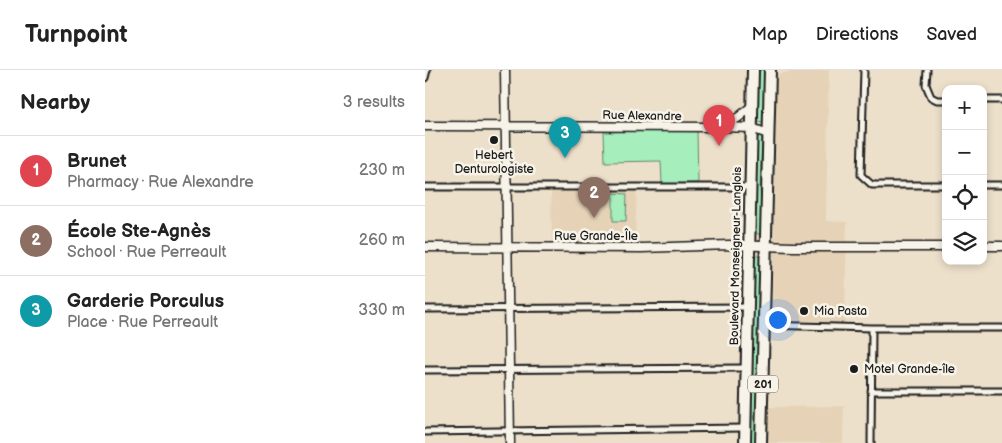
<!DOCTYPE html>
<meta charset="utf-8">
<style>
:root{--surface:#fff;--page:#f6f6f6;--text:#222;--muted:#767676;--line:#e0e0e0;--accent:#1c1c1c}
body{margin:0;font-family:"Balsamiq Sans",sans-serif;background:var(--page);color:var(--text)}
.controls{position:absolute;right:15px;top:15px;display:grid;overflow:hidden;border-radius:10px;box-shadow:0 2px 8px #0003}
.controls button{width:45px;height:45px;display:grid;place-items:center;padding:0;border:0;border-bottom:1px solid var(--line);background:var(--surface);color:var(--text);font:25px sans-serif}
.you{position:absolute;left:352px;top:249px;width:18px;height:18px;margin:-12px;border:4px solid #fff;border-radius:50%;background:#1a73e8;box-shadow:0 0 0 8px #1a73e833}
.badge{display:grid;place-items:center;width:32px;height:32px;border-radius:50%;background:var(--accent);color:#fff;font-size:16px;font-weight:700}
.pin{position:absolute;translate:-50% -41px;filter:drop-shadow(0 1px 2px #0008)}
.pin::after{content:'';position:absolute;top:26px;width:18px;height:15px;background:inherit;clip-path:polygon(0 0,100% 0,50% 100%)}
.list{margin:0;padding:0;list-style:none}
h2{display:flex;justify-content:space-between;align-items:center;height:65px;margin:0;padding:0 20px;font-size:21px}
h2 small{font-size:16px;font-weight:400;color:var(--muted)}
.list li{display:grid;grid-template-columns:32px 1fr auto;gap:15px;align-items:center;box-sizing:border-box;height:70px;padding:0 20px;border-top:1px solid var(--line)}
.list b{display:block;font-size:19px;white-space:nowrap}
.list p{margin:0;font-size:16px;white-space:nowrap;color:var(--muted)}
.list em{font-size:16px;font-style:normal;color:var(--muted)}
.icon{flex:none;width:28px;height:28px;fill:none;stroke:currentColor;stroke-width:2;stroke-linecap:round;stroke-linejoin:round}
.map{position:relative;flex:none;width:577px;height:373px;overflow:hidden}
header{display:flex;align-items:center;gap:30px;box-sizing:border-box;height:70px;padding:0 25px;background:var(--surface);border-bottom:1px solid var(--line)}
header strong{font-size:24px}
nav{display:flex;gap:28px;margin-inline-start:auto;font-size:18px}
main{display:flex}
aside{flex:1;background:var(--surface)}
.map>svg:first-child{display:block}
.built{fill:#e6d3b7}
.green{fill:#a6eebc;stroke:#61856c}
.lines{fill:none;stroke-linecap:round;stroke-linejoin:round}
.street-casing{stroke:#1c1c1c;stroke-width:9}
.secondary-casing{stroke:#1c1c1c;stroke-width:11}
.highway-casing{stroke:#1c1c1c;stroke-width:14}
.street{stroke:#f7f3e8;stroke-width:5}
.secondary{stroke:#f7f3e8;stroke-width:8}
.highway{stroke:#f7f3e8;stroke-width:10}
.poi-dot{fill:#1c1c1c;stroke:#f7f3e8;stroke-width:2}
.labels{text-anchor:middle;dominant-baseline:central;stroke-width:5;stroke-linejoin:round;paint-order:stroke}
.shield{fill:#f7f3e8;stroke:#5e5c59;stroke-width:1}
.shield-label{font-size:11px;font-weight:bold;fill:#1c1c1c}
.street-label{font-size:12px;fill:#1c1c1c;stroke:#f7f3e8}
.poi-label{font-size:12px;fill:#1c1c1c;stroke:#f7f3e8;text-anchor:start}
</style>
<header>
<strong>Turnpoint</strong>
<nav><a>Map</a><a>Directions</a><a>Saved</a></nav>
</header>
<main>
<aside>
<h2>Nearby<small>3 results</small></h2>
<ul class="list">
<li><span class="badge" style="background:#e0444e">1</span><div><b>Brunet</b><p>Pharmacy · Rue Alexandre</p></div><em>230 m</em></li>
<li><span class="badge" style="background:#8d6e63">2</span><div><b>École Ste-Agnès</b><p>School · Rue Perreault</p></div><em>260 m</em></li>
<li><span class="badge" style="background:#0f9aa8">3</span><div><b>Garderie Porculus</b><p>Place · Rue Perreault</p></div><em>330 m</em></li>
</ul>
</aside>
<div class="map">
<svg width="577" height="373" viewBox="0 0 577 373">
<rect width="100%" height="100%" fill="#ede0cb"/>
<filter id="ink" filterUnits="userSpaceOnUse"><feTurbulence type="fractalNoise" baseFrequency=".02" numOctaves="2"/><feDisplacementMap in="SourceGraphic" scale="10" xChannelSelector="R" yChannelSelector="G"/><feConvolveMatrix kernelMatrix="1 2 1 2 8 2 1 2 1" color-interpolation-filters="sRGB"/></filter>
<g filter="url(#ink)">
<path class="built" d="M376,0h28l-3,151 21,1 -2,103 -73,-7 5,-244z
M212,117l-2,61h-83l-1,-60z
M419,336l-1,37h-76l1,-36z"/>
<path class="green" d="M333,0h6v54l-7,-3z
M272,60l1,53 -36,1 -1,-23 -56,1 -1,-30z
M335,66l2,2 -2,50 2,42 -2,5 -4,-2v-86l2,-10z
M188,123l14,1 -1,27h-13z
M331,186h3l1,2 -3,185h-6l3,-179z"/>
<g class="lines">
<g class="street-casing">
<path id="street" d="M439,0l-3,105 11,10h74
M502,0l-1,15 5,12 6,3h9
M0,8l2,-8
M558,30h19
M558,115h19
M0,117h325
M0,239l323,-2
M339,255l108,3h130
M0,300l321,-2
M446,321h131
M0,362l320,-4
M446,373l1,-115"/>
</g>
<g class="secondary-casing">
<path id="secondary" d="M80,0l5,373
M0,56l297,1 30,1 16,6
M299,56l15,-9 13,-11
M558,176h19
M0,177l217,1 87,-3 64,2h153"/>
</g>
<g class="highway-casing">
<path id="highway" d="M320,373l8,-373
M336,373l9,-373"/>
</g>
<use href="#street" class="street"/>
<use href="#secondary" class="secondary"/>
<use href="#highway" class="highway"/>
</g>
</g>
<g class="poi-dot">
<circle cx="69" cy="70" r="5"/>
<circle cx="379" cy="241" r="5"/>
<circle cx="429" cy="299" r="5"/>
</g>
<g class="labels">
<rect class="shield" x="323" y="305.5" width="30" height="17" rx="4"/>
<g class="shield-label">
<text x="338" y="314">201</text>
</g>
<g class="street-label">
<text transform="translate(217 46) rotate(1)">Rue Alexandre</text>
<text x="171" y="166">Rue Grande-Île</text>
<text transform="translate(311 186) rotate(-89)">Boulevard Monseigneur-Langlois</text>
</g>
<g class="poi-label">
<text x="69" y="85" text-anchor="middle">Hebert<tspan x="69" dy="14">Denturologiste</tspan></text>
<text x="389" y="241">Mia Pasta</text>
<text x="439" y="299">Motel Grande-île</text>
</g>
</g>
</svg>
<div class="controls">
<button>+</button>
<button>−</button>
<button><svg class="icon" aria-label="locate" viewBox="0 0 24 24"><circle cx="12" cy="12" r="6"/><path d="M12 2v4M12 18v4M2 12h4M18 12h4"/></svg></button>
<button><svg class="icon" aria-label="layers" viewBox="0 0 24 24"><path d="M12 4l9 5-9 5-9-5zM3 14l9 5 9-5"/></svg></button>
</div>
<div class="you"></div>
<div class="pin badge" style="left:294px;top:76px;background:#e0444e">1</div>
<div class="pin badge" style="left:169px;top:148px;background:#8d6e63">2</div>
<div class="pin badge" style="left:140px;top:88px;background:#0f9aa8">3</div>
</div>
</main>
